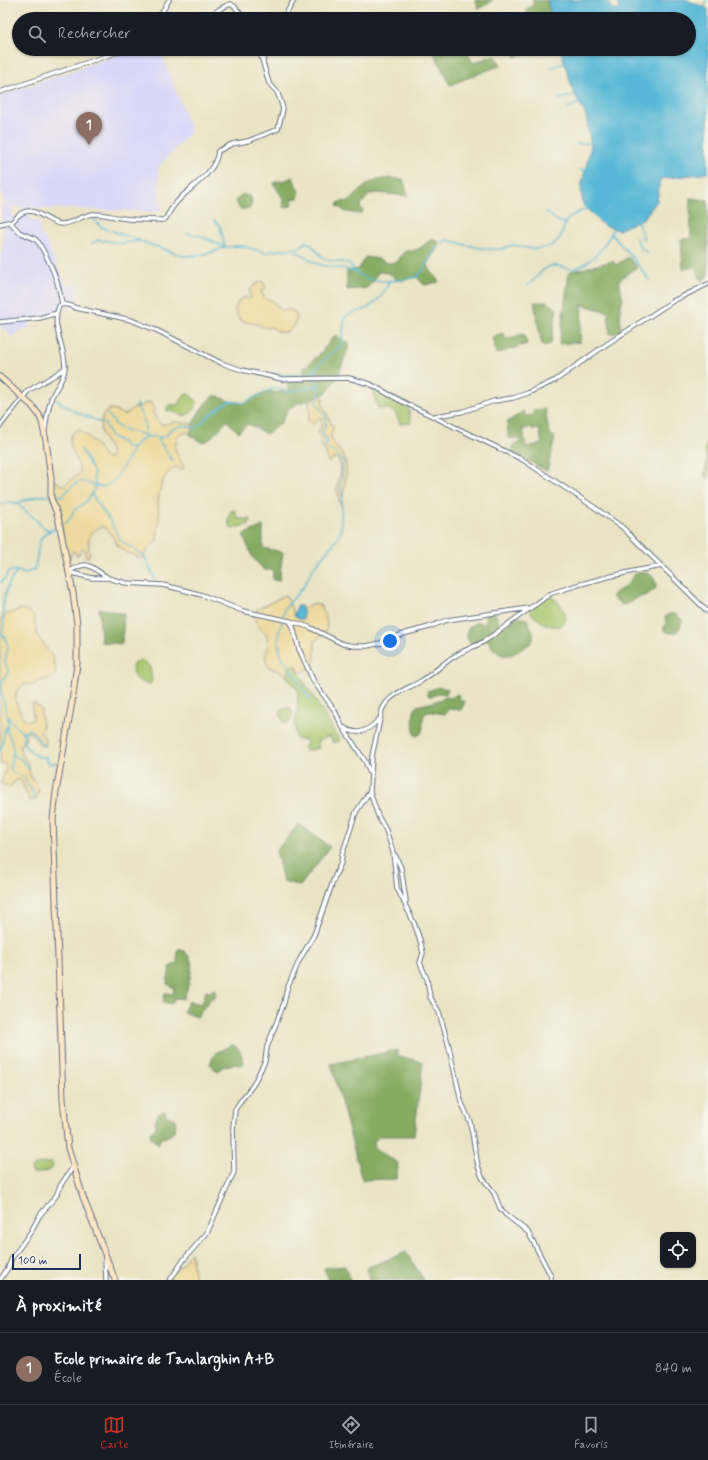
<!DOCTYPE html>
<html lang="fr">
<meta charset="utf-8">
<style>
:root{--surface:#171b24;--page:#242831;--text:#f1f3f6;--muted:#9ea1a6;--line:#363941;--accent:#c8321e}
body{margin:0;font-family:Mynerve,sans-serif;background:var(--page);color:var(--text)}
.controls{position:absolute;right:12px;bottom:12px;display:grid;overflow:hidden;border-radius:8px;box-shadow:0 1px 3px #0004}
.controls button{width:36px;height:36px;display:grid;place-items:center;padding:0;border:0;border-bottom:1px solid var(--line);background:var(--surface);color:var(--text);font:20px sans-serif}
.scale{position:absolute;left:12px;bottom:10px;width:69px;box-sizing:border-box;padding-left:4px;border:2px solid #1b2f5e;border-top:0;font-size:11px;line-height:14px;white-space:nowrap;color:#1b2f5e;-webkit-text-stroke:3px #f7f3e8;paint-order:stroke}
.you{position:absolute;left:390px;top:641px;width:14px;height:14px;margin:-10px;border:3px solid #fff;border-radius:50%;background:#1a73e8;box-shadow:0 0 0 6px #1a73e833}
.badge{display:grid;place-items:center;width:26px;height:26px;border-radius:50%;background:var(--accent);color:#fff;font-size:13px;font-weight:700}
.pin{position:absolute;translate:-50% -33px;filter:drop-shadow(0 1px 2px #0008)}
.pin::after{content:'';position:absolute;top:21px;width:14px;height:12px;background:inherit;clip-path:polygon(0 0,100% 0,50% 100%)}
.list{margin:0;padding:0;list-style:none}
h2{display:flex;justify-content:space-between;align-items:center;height:52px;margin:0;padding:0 16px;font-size:17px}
h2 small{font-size:13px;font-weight:400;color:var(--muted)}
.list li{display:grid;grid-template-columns:26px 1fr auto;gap:12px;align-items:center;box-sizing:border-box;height:72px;padding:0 16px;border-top:1px solid var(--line)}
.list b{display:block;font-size:15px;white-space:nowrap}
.list p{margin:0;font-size:13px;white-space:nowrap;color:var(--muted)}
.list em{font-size:13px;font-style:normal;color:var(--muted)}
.icon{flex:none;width:22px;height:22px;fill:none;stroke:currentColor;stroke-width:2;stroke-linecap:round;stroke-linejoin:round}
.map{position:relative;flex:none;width:708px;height:1280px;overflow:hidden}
.search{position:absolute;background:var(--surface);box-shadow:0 1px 3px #0004;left:12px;right:12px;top:12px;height:44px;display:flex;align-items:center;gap:10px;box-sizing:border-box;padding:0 14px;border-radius:22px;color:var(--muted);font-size:15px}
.sheet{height:124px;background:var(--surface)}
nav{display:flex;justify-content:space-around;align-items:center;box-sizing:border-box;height:56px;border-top:1px solid var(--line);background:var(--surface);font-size:11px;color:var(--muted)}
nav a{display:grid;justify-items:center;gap:2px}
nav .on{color:var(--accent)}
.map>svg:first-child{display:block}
.built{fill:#d9d7f8}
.green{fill:#a9c76f;stroke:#627b66}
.forest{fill:#86ac62;stroke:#506e60;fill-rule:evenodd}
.sand{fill:#eeda9e;stroke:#84847e}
.water{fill:#57b8d6;stroke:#39749a}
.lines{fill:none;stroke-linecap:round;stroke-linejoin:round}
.stream{stroke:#57b8d6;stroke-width:1.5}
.street-casing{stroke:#636e82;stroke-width:5.5}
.secondary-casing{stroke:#636e82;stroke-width:7}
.street{stroke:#fff;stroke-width:3.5}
.secondary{stroke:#fce6c4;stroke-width:5}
</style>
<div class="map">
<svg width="708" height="1280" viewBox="0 0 708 1280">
<rect width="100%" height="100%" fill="#f7f3e8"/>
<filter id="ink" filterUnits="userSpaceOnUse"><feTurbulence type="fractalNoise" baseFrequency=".025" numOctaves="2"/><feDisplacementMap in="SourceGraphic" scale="8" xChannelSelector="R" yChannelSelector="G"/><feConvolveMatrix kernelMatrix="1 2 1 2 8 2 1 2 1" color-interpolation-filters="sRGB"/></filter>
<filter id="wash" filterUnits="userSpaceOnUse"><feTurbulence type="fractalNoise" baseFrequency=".012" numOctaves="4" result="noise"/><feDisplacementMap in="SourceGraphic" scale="16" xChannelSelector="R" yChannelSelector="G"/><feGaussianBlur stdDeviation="0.9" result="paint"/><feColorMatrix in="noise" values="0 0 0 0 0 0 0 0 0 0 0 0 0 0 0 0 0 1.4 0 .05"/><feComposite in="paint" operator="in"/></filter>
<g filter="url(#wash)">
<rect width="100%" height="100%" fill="#eae4c5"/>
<path class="built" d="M135,49h25l31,82 -33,37 3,44 -150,-5 1,10 19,-3v7h8l1,10 10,18 16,36h12l-2,23 -14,-4 -5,9 -28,7 1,7 -19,10 -6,-9 -5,1v-71l3,-19 -2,-33 4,-1 -5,-17v-92z"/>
<path class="green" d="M370,384l38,20 3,19 -11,1 -5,-12 -6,-3h-11z
M186,394h3l8,7c0,6 -7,16 -15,14 -3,0 -5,-3 -8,-3 -2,-1 -5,-1 -7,-1v-3l2,-3h8z
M708,442v37l-4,-4 3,-14 -2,-13z
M235,510l2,7 1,2h13l-2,5 -17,5c-5,-5 -4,-12 -1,-18z
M548,595c6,3 11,7 14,12 11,19 -5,24 -20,15 -6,-4 -10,-6 -13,-13z
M142,660l8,7 2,14 -2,3h-4l-11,-6 -3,-11 2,-4z
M291,665l6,1 1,5 42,70 -7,2 -3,-7 -12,5 1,7 -14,3 -1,-4 3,-3 -1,-4 -10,-1 -1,-18 2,-7 1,-24 -12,-14z
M286,708h4l3,5 -4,9h-6l-3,-9 2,-3z
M50,1162l3,2 -1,5 -11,4h-9l-1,-5 4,-3z"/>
<path class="forest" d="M475,0h18l-14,9z
M532,0h15l5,19h-23l-3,-10 8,-4z
M432,49h33l8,14 22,-8 6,10 -51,20z
M512,49h20l-16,8z
M293,177l3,9 4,6 -2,6 -7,1 2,3 -2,4 -8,2 1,-8 -9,-14 -1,-3 4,-2h5z
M391,178l12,1 5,17 -31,-3 -7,1 -9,10 -1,3 3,4 -2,3 -15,-2 -9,-6 2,-4 11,-1c17,-17 16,-20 41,-23z
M242,194l9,3 1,7 -3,5h-9l-2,-4 -3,-4z
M690,198l18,2v75l-6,7 -7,-15 -12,2 -2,-30 10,-1z
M433,238l7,6 -12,19 1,5 10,14 -15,3 -7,-8 -18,4 -10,-8 -11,-1 -4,9 -7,7 -20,2v-19l12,-2 6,-12 14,2 8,4 11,-1c7,-18 10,-7 22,-14 5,-3 9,-7 13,-10z
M628,257l9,10 -18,13 4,20 -3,5 1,27 -11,2 -2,-22 -26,-7 -2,37 -21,2 10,-72 44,-11 3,4z
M547,302l10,7 -6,35 -9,2 -8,-44z
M503,333l2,6 19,-5 3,10 -31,10 -4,-17z
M335,335l15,9 -12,32 -12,17 -20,8 -10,3 -8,5 -7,14 -15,11 -18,-10 -10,8 -11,-11 -19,20 -7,1 -11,-7c4,-17 10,-27 23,-39h5l11,5 15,2 20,-11h24v-13h15v-10l16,-14z
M545,409l4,23 6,6 -8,33 -35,-19 2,-8 6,-1v-4l-12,-1 -1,-16 17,-11 1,5 9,-1 -1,-5zM532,427l1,3 6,-1 3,15 -16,3 -3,-18z
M263,526v22l20,4 -4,29 -6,-1v-10h-9l-11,-12 -10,-23z
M643,571c8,3 14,8 13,17 -10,9 -12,7 -23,12 -4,2 -6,5 -11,5l-10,-8c3,-7 13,-8 17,-15 2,-2 4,-6 6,-8z
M99,608l25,6 -2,30 -21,-2z
M495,612l6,17 17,-12 9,2c3,7 10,16 4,24 -19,12 -30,22 -44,-4l-13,7c-12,-7 -9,-20 4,-24l8,3 -1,-11z
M669,614c6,-1 9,1 13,6 -2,10 -7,18 -18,10v-4l2,-3 -1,-6z
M439,687l9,2 -2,5 -7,-1 -8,4 -3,-2 -1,-4z
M457,694l2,1 -1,3 2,2 4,1v3l-3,6 -13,-1 -3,5c-6,0 -12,-3 -17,-2 -11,4 1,22 -12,24l-2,-2c0,-9 -3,-21 3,-28l13,-3 17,-6 4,1z
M299,824l31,23 -30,39 -17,-5 -7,-30z
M178,949h3c3,2 7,5 9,9 5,9 -3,31 -6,41l-9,-1 -3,6 -9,-2 2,-9 8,1 1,-6 -7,-4 3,-17 7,-4z
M213,989l4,2 -3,7h-3l-14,19 -14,-5 6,-11 13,3 4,-13 5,1z
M232,1045c8,2 10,10 12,18l-3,2 -8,-1 -11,3 -3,4 -5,-2 -4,-5 5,-11z
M397,1050l1,6 25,6 -9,74h-35l-5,6v6l24,15 -1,16 -35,1 -31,-116z
M165,1111l1,1v4l10,3c-1,14 -2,16 -17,20v5l-7,-5 -2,-6 6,-5 -1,-7 4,-8z
M406,1252l18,28h-55l-3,-12z
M345,1266l5,14h-21l-5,-12z"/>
<path class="sand" d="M262,281l4,6 -5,4 4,8 7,1 9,10 3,1 5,-2 6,3 2,6c-4,14 -13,19 -26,9 -8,2 -8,-1 -15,-3 -13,-3 -16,0 -21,-15 3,-8 6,-14 14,-10l2,-1c-4,-9 3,-13 11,-17z
M322,395l1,4 -1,4 11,24c0,3 -2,6 -2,9 -1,7 13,16 15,27 2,7 -3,31 -4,41h-2l-3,-14 1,-11 2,-2 1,-10 -3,-8 -2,-1 -3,1 -4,4 -1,-1 -2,-10 -5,-6v-3l3,-3 -6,-7 5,-10 -3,-6 -7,7 -3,-1 -2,-2 2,-10 -1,-7v-4z
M150,402l4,6 -1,6 8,11 12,-3 20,2 -2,8 -8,1 -6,4 -2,12 9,19 -3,2 -5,-3c-13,5 -18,25 -18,38 0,4 2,9 1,13 0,7 -2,14 -2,22l-8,8 -5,8 -3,2c-7,-2 -14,-5 -20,-9 -7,-5 -12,-28 -23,-21 -4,2 -8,6 -9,9 -1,6 1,13 0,19l-2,1 -2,-1v-7l-2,-1 -4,6 -3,2 -1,-5 -3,1 -2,6h-3l-9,-54 -2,-3h-3l-1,-13 2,-3v-3l2,-1 7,5 17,-13c-1,-16 -21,-34 -1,-44l15,13 11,16 4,1 2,-2c-1,-16 -15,-20 -9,-39 2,-5 4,-7 9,-9l14,6 7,-6z
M285,595c3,3 7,15 9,20l9,2 -1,-8 10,-5 8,1c4,7 10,20 5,27 -3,3 -7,6 -10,9 -1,15 4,26 -15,32l-3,-7 -6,-1 -5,11 -6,-5 -10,-3c-7,-11 -5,-10 -2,-21 0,-4 -1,-9 -1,-13 -9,-8 -15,-12 -11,-24z
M22,609l6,2 6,5 3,19 15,21 4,14 -1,6c-8,4 -15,4 -22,9l-8,-1c-4,2 -8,5 -9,9 -2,9 4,23 11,28l6,-2 -1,-15h4l5,5v8l2,10 -3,4 6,9 -1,6 -5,-1 -9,-12 -3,-1 -2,2 -1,8 -5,3 1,8 8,12v8l10,17 -4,10 -5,1 -9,-21h-5l-4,5 -3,2 -8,-4c1,-7 7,-12 4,-19h-5v-144l7,-6z
M191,1252l4,28h-31l2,-4 11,-6z"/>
<path class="water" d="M547,0h59l8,11 5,-2 -2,-9h70l21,9v164l-48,6 -3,22 -13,17 -25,12 -16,-5 -20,-20 -2,-18 10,-41 -5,-30 -13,-26 -13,-41h129v-30h-137z
M297,606h4c2,4 4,11 1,14l-7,-3 -1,-2z"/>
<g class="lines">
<path class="stream" d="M704,8l3,-8
M551,67l15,-4
M559,99l17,-4
M568,108l12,-6
M576,144l16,-1
M580,170h6
M546,212l10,8 10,4
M93,218l8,9 82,29c14,0 29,-2 42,-9l-5,-21 -6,-6
M637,220l7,20
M187,233l13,3 25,11 17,-1 25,7 3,-2 29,-3 7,-6 5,2 14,16 23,3c3,2 4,7 8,9 14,13 44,9 61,5 12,-10 15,-33 31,-37 15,4 37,11 52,9 4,0 8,-3 12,-4 5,0 10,2 15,3 9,2 22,1 29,-6 8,-6 7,-16 11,-22 4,-6 15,-9 22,-12
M611,234l21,23 17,23
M636,238l6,12 5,2
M92,243l7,-3 23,3 17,-2
M295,252c9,1 12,7 20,11 7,3 17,4 25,5 5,0 10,4 15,4
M528,285c8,-5 11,-14 20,-18 10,-4 16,2 25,2 5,0 9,-4 13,-6 15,-10 21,-21 28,-36
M273,373c9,2 37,3 42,-3
M57,400c17,13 29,16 48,24l5,12 10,5 8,7 5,1
M137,403c2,15 10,13 8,32
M107,414c5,4 6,8 10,12 3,3 22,7 28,9l3,2
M160,437l-1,4 13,19
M92,495l19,27 9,18 24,16 11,24
M16,503l24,-7h22c5,-4 10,-12 17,-14 10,-3 19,11 32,1 13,-9 19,-39 33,-45 7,-3 15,0 22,-2 4,-10 19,-12 28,-8 12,-5 11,-11 21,-17 4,-4 10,-6 14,-10l15,2 32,-16 12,5 22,-4 7,-3
M0,504l10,-2 6,1 18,15 9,9 7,4 8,-3
M61,526l10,-8 3,-8c13,-7 15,-11 22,-24l-3,-9 1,-4 -13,-24
M0,583l6,-6 2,-5c5,-2 11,-2 16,2l10,-5c6,-12 0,-32 16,-38
M310,699l-28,-42 -4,-15 1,-9 6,-25 19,-22 9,-18 24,-29 4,-8 1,-36 -2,-11 2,-5 1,-18 -9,-9 -9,-5v-3l2,-2v-3l-5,-6c1,-3 3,-6 4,-9 2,-9 -7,-15 -10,-22l3,-4c-1,-7 -1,-23 -4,-28 5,-10 16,-14 23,-22 7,-9 4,-20 7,-31 6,-4 12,-5 18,-7 13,-5 21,-17 26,-28
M9,718c4,7 10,10 15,17l-1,8c7,7 12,16 23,14l2,5 3,2 6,-2
M6,728c2,6 6,13 7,19 2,8 -6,16 -1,25l12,5 5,10 3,2 1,9
M22,732h4l2,-3c8,3 10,12 17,17
M0,751l3,-7 1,-13 4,-5v-8l-6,-23v-14l5,-7 1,-4 -3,-8c2,-14 6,-15 -3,-28 3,-8 1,-17 1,-25 0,-13 5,-28 14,-37
M13,752l2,4 6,3 8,10"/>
</g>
</g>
<g filter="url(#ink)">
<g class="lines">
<g class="street-casing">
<path id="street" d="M158,19l11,-19
M204,19c9,-4 18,-13 27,-15l4,3 10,12
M283,19l11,-19
M263,61l3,-12
M0,92l127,-43
M11,223c3,-3 7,-8 11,-10 12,-8 26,10 39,11 12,0 21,-9 32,-10 9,-1 19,3 28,4 14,2 28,2 43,2l2,-2c3,-5 6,-11 10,-15 14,-17 40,-29 42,-52l14,-7 16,-3 30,-12 5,-20 -2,-7 -4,-10 -8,-9 -10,-34
M0,224l8,-2 3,1 8,9 16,7 4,4c12,21 19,36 23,61
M0,322l40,-4 17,-5
M435,416l26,-4 33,-11 19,-3 15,-5 28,-13 51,-36 66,-43 35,-17
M0,426l28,-35 27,-16 10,-7
M45,430c1,-11 3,-21 6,-31 4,-11 13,-19 14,-31 1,-20 -15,-42 -6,-62 5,-3 11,-1 17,2l55,12 27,11 63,32 21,7 40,9 67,-1 21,6 31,17 122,59 71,47 28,20 86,85
M68,572l24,6h16l18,5 36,2 14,3 26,7 41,16 47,10 19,6 34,17 11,2h13l14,-3 22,-9 26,-7 18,-7 82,-12c9,-3 14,-11 23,-15 36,-12 72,-21 110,-27
M68,572c22,-13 20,-6 39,5
M290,621l3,6 6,22 15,33 21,29 7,15 23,35 5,12
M345,728c13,9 24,2 34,-9
M370,792l8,24 8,14 7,22 4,36 17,35 6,17 3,13 -3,10 7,16 3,18 9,15 9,31 13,58 9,21 8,44 4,11 12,16 6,15 5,6 23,18 23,44v4
M395,855l6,13 5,33
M105,1257l1,23
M0,1280l8,-12 4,-10 18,-25 10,-18 16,-19 4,-10 13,-19
M170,1280l15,-22 22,-25 27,-61 -1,-45 2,-17 4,-7 14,-18 12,-24 2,-14 17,-44 3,-14 13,-30 14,-24 21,-59 6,-13 1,-8 14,-43 14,-21 2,-35 10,-46c8,-17 24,-20 39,-29 12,-7 22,-18 34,-25 9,-6 19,-9 28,-14 17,-11 33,-24 50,-36"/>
</g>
<g class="secondary-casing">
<path id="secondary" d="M0,377l32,29 7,9 3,7 4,19 5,37v20l7,19 15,76 4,31v40l-5,38 -16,90 -3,27 10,280 5,49 15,49 32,83"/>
</g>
<use href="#street" class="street"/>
<use href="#secondary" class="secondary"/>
</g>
</g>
</svg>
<div class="controls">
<button><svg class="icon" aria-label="locate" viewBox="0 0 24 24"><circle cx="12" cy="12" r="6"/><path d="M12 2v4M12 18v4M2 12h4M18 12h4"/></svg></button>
</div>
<div class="scale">100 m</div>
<div class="you"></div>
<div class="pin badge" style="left:89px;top:145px;background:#8d6e63">1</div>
<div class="search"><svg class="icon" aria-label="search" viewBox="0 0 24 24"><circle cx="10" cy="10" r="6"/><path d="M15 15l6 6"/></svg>Rechercher</div>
</div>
<section class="sheet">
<h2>À proximité<small></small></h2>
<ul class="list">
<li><span class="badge" style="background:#8d6e63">1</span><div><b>Ecole primaire de Tanlarghin A+B</b><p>École</p></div><em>840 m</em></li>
</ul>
</section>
<nav>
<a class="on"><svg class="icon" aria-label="map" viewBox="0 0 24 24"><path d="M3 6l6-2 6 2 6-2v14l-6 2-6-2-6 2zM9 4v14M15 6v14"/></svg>Carte</a>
<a><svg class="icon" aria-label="directions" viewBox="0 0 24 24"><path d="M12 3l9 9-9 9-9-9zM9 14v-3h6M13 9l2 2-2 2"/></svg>Itinéraire</a>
<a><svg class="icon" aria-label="saved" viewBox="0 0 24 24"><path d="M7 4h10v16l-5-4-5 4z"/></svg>Favoris</a>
</nav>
